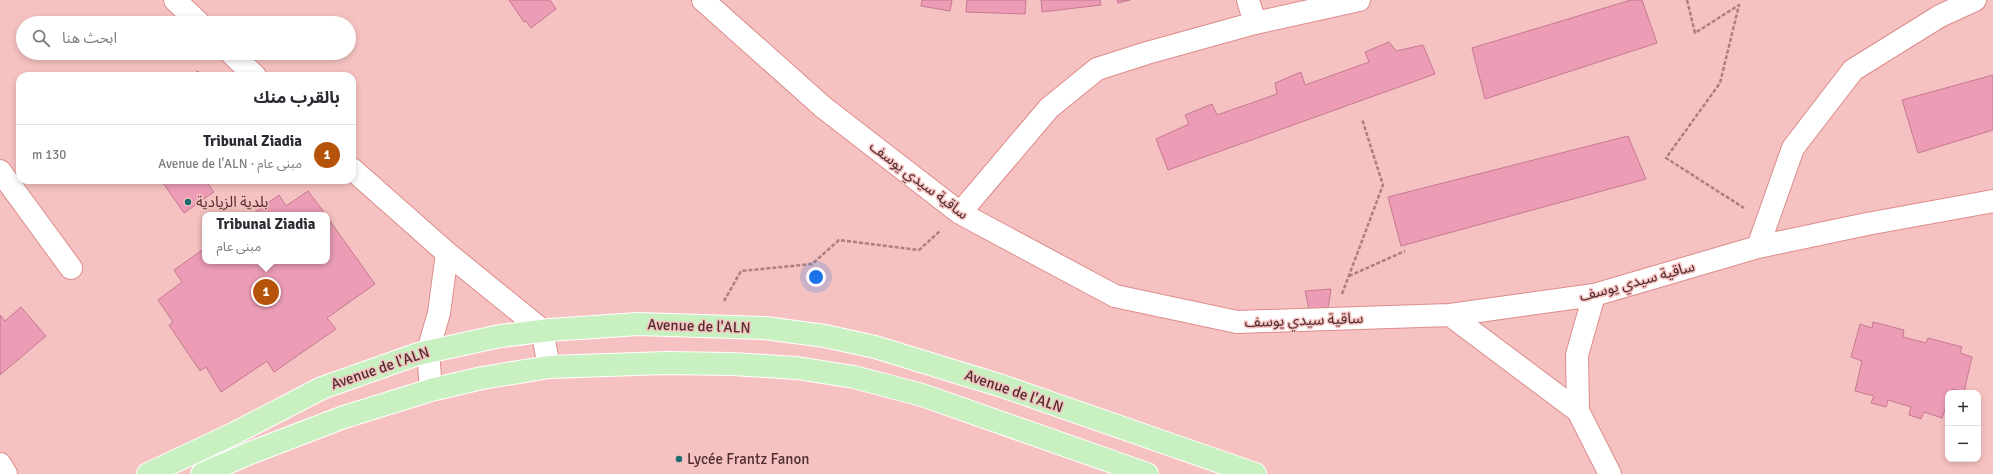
<!DOCTYPE html>
<html lang="ar">
<meta charset="utf-8">
<style>
:root{--surface:#fff;--page:#f2f2f3;--text:#2b2b33;--muted:#7c7c81;--line:#e1e1e2;--accent:#b45309}
body{margin:0;font-family:Signika,"Noto Sans Arabic",sans-serif;background:var(--page);color:var(--text);direction:rtl}
.controls{position:absolute;right:12px;bottom:12px;display:grid;overflow:hidden;border-radius:8px;box-shadow:0 2px 6px #0003}
.controls button{width:36px;height:36px;display:grid;place-items:center;padding:0;border:0;border-bottom:1px solid var(--line);background:var(--surface);color:var(--text);font:20px sans-serif}
.you{position:absolute;left:816px;top:277px;width:14px;height:14px;margin:-10px;border:3px solid #fff;border-radius:50%;background:#1a73e8;box-shadow:0 0 0 6px #1a73e833}
.badge{display:grid;place-items:center;width:26px;height:26px;border-radius:50%;background:var(--accent);color:#fff;font-size:13px;font-weight:700}
.pin{position:absolute;translate:-50% -50%;border:2px solid #fff;box-shadow:0 1px 4px #0006}
.popup{position:absolute;left:202px;top:212px;width:128px;height:52px;box-sizing:border-box;display:grid;place-content:center;border-radius:8px;background:var(--surface);filter:drop-shadow(0 1px 3px #0005);font-size:13px;white-space:nowrap;color:var(--muted)}
.popup b{font-size:15px;color:var(--text)}
.popup::after{content:'';position:absolute;left:50%;top:100%;margin-left:-8px;border:8px solid transparent;border-top-color:var(--surface)}
.list{margin:0;padding:0;list-style:none}
h2{display:flex;justify-content:space-between;align-items:center;height:52px;margin:0;padding:0 16px;font-size:17px}
h2 small{font-size:13px;font-weight:400;color:var(--muted)}
.list li{display:grid;grid-template-columns:26px 1fr auto;gap:12px;align-items:center;box-sizing:border-box;height:60px;padding:0 16px;border-top:1px solid var(--line)}
.list b{display:block;font-size:15px;white-space:nowrap}
.list p{margin:0;font-size:13px;white-space:nowrap;color:var(--muted)}
.list em{font-size:13px;font-style:normal;color:var(--muted)}
.icon{flex:none;width:22px;height:22px;fill:none;stroke:currentColor;stroke-width:2;stroke-linecap:round;stroke-linejoin:round}
.map{position:relative;flex:none;width:1993px;height:474px;overflow:hidden;direction:ltr}
.search{position:absolute;background:var(--surface);box-shadow:0 2px 6px #0003;left:16px;top:16px;width:340px;height:44px;display:flex;align-items:center;gap:10px;box-sizing:border-box;padding:0 14px;border-radius:22px;color:var(--muted);font-size:15px}
.panel{position:absolute;background:var(--surface);box-shadow:0 2px 6px #0003;left:16px;top:72px;width:340px;height:112px;border-radius:12px;direction:rtl}
.map>svg:first-child{display:block}
.building{fill:#ec9db5;stroke:#c57991}
.lines{fill:none;stroke-linecap:round;stroke-linejoin:round}
.minor-casing{stroke:#dc8c8c;stroke-width:24}
.major-casing{stroke:#fff;stroke-width:24}
.path{stroke:#ab7f7e;stroke-width:2.5;stroke-dasharray:4 2;stroke-linecap:butt}
.minor{stroke:#fff;stroke-width:22}
.major{stroke:#c9f0c1;stroke-width:22}
.poi-dot{fill:#1f6b6f;stroke:#f6c2c1;stroke-width:1.5}
.labels{text-anchor:middle;dominant-baseline:central;stroke-width:3;stroke-linejoin:round;paint-order:stroke}
.street-label{font-size:15px;fill:#502e2e;stroke:#f6c2c1}
.poi-label{font-size:15px;fill:#502e2e;stroke:#f6c2c1;text-anchor:start}
</style>
<div class="map">
<svg width="1993" height="474" viewBox="0 0 1993 474">
<rect width="100%" height="100%" fill="#f6c2c1"/>
<path class="building" d="M509,0h41l6,9 -25,19 -5,-7 -2,1z
M922,0h30l-2,11 -29,-5z
M967,0h59l-1,14 -59,-2z
M1041,0h59l1,5 -59,7z
M1117,0h13l-12,3z
M1631,0h11l15,43 -172,56 -13,-51z
M1389,42l7,9 27,-6 12,29 -267,96 -12,-31 33,-15 -4,-9 27,-11 5,11 60,-21 -2,-11 26,-11 4,13 64,-23 -4,-10z
M198,71l3,5h-11z
M1993,75v55l-75,23 -16,-53z
M1628,136l18,43 -245,67 -13,-49z
M161,180h44l9,12 -30,21z
M308,191l18,24h-75l28,-20 7,11z
M327,217l48,67 -48,34 9,11 -62,43 -7,-11 -46,31 -15,-25 -6,4 -31,-46 4,-3 -15,-22 24,-18 -8,-12 31,-22v13h122z
M1331,289l-3,19 -19,1 -4,-18z
M21,307l25,29 -46,39v-60l5,6z
M1873,322l31,8 -1,7 23,6 2,-5 34,9 -2,6 12,4 -8,35 -12,-3 -1,4h-3v8l-6,17 -18,-6 -3,7 -12,-4 2,-8 -23,-7 -2,7 -15,-4 3,-7 -19,-5 7,-30 -11,-4 9,-33 12,4z"/>
<g class="lines">
<g class="minor-casing">
<path id="minor" d="M175,0l24,23
M703,0l120,107 137,106 155,83 122,26 213,-7 144,-20 164,-48 109,-23 126,-23
M1248,0l7,23
M231,53l24,23
M352,169l95,84 95,77 7,37
M0,171l71,97
M960,213l89,-105 48,-39 50,-16 108,-30 104,-23
M1758,247l35,-99 60,-78 87,-54 35,-16
M1594,295l-17,60 1,56 32,63
M1450,315l128,96
M431,390l-3,-39 11,-38 8,-60
M0,464l6,10"/>
</g>
<g class="major-casing">
<path id="major" d="M148,474l87,-41 87,-45 96,-34 82,-18 50,-6 88,-6 127,4 60,8 50,11 127,39 253,88
M202,474l48,-21 94,-36 87,-27 51,-12 67,-11 117,-4 66,1 65,4 57,9 68,18 225,79"/>
</g>
<path class="path" d="M1687,0l8,33 44,-28 -19,78 -54,75 78,50
M1349,276l56,-25
M1342,294l41,-109 -21,-66
M724,301l17,-30 71,-7 27,-24 80,10 21,-19"/>
<use href="#minor" class="minor"/>
<use href="#major" class="major"/>
</g>
<g class="poi-dot">
<circle cx="188" cy="202" r="4"/>
<circle cx="679" cy="459" r="4"/>
</g>
<g class="labels">
<g class="street-label">
<text transform="translate(919 180) rotate(37)">ساقية سيدي يوسف</text>
<text transform="translate(1637 281) rotate(-15)">ساقية سيدي يوسف</text>
<text transform="translate(1304 320) rotate(-2)">ساقية سيدي يوسف</text>
<text transform="translate(699 326) rotate(2)">Avenue de l'ALN</text>
<text transform="translate(380 368) rotate(-19)">Avenue de l'ALN</text>
<text transform="translate(1014 391) rotate(19)">Avenue de l'ALN</text>
</g>
<g class="poi-label">
<text x="196" y="202">بلدية الزيادية</text>
<text x="687" y="459">Lycée Frantz Fanon</text>
</g>
</g>
</svg>
<div class="controls">
<button>+</button>
<button>−</button>
</div>
<div class="you"></div>
<div class="pin badge" style="left:266px;top:292px">1</div>
<div class="popup"><b>Tribunal Ziadia</b>مبنى عام</div>
<div class="search"><svg class="icon" aria-label="search" viewBox="0 0 24 24"><circle cx="10" cy="10" r="6"/><path d="M15 15l6 6"/></svg>ابحث هنا</div>
<section class="panel">
<h2>بالقرب منك<small></small></h2>
<ul class="list">
<li><span class="badge">1</span><div><b>Tribunal Ziadia</b><p>مبنى عام · Avenue de l'ALN</p></div><em>130 m</em></li>
</ul>
</section>
</div>
